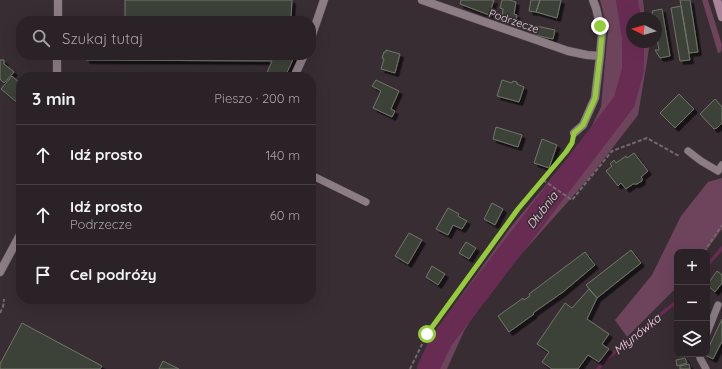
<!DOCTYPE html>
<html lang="pl">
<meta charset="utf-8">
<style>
:root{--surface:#2b2227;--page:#332a2f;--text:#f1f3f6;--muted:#a6a4a7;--line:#473f44}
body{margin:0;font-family:Quicksand,sans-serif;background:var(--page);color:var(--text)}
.controls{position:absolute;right:12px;bottom:12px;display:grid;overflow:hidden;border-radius:8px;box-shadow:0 4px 16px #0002}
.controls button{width:36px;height:36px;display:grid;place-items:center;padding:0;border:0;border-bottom:1px solid var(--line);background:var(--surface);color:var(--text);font:20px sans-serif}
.compass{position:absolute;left:626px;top:12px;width:36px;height:36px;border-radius:50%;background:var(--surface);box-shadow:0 4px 16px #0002;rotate:275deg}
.stop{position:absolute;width:12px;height:12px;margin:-9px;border:3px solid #95cc3b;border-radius:50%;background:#fff}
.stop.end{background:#95cc3b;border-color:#fff;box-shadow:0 1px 4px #0008}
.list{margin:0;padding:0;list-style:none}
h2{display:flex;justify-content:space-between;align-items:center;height:52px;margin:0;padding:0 16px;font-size:17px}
h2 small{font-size:13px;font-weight:400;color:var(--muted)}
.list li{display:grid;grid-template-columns:26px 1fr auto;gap:12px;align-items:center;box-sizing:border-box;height:60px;padding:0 16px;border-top:1px solid var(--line)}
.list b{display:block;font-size:15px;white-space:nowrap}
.list p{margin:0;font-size:13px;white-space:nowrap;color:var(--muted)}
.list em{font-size:13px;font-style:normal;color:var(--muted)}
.icon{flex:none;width:22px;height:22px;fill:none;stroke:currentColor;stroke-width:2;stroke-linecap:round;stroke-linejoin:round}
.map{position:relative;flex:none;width:722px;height:369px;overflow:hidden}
.search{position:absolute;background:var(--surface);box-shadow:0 4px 16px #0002;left:16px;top:16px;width:300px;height:44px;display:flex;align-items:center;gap:10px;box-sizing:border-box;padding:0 14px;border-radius:16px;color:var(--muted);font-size:15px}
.panel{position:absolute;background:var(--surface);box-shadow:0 4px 16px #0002;left:16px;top:72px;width:300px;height:232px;border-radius:16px}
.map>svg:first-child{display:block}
.green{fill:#6e445d}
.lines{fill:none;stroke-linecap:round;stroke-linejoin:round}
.stream{stroke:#682c52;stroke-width:3.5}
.river{stroke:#682c52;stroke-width:22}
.building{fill:#3e4338;stroke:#707669;filter:url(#shadow)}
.service-casing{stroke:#544b51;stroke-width:8}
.minor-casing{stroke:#544b51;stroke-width:9}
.secondary-casing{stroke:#544b51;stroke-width:9}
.path{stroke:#72686e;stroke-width:2;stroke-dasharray:4 2;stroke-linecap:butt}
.service{stroke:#8c7d85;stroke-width:7}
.minor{stroke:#8c7d85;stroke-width:8}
.secondary{stroke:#a98399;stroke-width:8}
.route{stroke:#95cc3b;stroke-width:5}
.labels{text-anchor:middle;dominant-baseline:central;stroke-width:3.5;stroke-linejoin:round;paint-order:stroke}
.street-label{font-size:11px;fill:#dbd3d8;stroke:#392d34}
.water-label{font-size:12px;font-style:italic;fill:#f8d1e7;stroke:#392d34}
</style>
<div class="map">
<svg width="722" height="369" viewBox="0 0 722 369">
<defs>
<filter id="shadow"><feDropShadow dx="3.5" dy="3.5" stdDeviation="0" flood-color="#0009"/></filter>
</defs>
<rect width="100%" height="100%" fill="#392d34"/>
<path class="green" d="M600,0h43l2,18h-13v24h17v7l-11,66 -48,62 -99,111 -27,43 -17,38h-30l20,-40 73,-101 78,-94 13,-27 7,-76z
M702,0h6l14,45 -1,7 -3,1z
M722,178v51l-17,23h-28v35l-50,50 -12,-17 37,-45 29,-59 27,-34z"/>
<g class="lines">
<path class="stream" d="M707,266l15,-18
M598,369l7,-9 72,-59"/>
<path class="river" d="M627,0l5,32
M428,369l13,-28 183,-239 9,-32v-28"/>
</g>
<path class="building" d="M125,0h167l-1,18h-166z
M461,0h33l-5,15 -29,-11z
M502,0h7l7,2 -2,12 3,1 -1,7 -14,-3 1,-10 -3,-1z
M531,0h9l-4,12 -7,-1z
M540,0h21l-4,18 -21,-6z
M680,0h10l8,52 -9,1z
M681,6l9,54 -10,1 -9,-53z
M662,9l8,47 -10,2 -5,-8h4l-3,-17v-15h-3l-1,-7z
M536,26l19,4 -2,9 -19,-4z
M386,50l14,4 -5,19 -14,-4 3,-10 -2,-1 2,-6h2z
M86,55h209l-10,22h-20l7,-16 -186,-1z
M0,60h4v4l10,8 -10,11 -4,-4z
M12,76l9,8v22l-20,-17z
M376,80l23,11 -8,18 4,2 -3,6 -19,-9 8,-17 -9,-5z
M502,80l10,3 1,-2 4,1v2l7,3 -5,15 -22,-6z
M679,94l15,15 -19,19 -15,-15z
M715,99l7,8v16l-5,5 -3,1 -14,-15z
M496,127l26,8 -4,12 -25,-8z
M542,139l15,6 -8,23 -15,-5z
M634,153l14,18 -7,6 1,1v3l-5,3h-4l-7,5 -5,-6 -3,3 -12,-15 6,-5 -2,-2 4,-4 2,3 10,-7 1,2z
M492,203l11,6 -8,16 -11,-6z
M448,208l11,6 -1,2 9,5 -5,8 -9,-4 -5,10 -12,-6z
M409,233l13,7 -14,24 -13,-8z
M466,242l10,6 -7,11 -10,-6z
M631,250l10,13 -44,35 -11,-13z
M585,252l10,13 -32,27 -30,21 1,1 -25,18 -11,-16 25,-18 1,2 6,-4 -1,-2z
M432,266l13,8 -7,11 -12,-8z
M717,271l5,4v8l-7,9 -8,-7z
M589,289l8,9 -10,21 22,15 -7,10 7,5 -10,13 -11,-7 -10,14h-26l-10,-7 7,-10 -12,-8 28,-41 7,5z
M722,319v22l-9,18 -8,-4v-1h2v-3z
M22,323l80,43 -2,3h-100v-5z
M685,358l2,5 -10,3 -1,-6z
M163,361l16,8h-20z
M689,364l1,5h-10v-3z"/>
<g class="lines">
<g class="service-casing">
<path id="service" d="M688,151l13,10 17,10 4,-6
M311,175l55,27
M707,333l11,-28
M700,354v4l6,11"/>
</g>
<g class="minor-casing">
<path id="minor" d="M422,0l146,51 19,4 13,1
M58,21v-21
M311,38l13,-38
M57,77v-22
M294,77l10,-22
M574,133l9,-8 12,-27 5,-42 2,-23 -6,-25 -3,-8
M0,272l21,-39"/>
</g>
<g class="secondary-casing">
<path id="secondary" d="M717,0l5,17"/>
</g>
<path class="path" d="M543,180l29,20 40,-49 35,-13 32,18
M704,252l18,-27
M0,313l3,-6 1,-8
M410,369l17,-35 22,-31 69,-94 48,-57 6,-9"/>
<use href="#service" class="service"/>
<use href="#minor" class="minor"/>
<use href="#secondary" class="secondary"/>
</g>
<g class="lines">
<path class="route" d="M427,334l91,-125 48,-57 6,-9 2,-10 9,-8 12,-27 5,-42 2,-23 -2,-7"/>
</g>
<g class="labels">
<g class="street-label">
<text transform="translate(514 21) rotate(19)">Podrzecze</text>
</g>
<g class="water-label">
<text transform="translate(542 210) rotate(-53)">Dłubnia</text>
<text transform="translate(637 334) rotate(-39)">Młynówka</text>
</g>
</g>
</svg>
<div class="controls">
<button>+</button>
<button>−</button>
<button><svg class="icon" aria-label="layers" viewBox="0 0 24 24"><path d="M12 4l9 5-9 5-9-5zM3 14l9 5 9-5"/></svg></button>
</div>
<svg class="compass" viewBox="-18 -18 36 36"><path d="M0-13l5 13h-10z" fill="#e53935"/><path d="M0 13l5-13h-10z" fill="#a6a4a7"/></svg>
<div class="stop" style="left:427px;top:334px"></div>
<div class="stop end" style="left:600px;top:26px"></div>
<div class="search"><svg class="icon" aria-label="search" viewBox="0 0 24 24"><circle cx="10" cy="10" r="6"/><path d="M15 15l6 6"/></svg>Szukaj tutaj</div>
<section class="panel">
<h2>3 min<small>Pieszo · 200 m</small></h2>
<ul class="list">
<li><svg class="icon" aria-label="ahead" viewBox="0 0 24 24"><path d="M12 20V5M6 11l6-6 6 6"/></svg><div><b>Idź prosto</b></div><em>140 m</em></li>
<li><svg class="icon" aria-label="ahead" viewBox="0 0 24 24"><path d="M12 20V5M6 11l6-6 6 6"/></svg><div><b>Idź prosto</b><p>Podrzecze</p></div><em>60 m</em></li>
<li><svg class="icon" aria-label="arrive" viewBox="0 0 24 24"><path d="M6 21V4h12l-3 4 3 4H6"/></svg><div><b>Cel podróży</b></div></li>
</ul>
</section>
</div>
